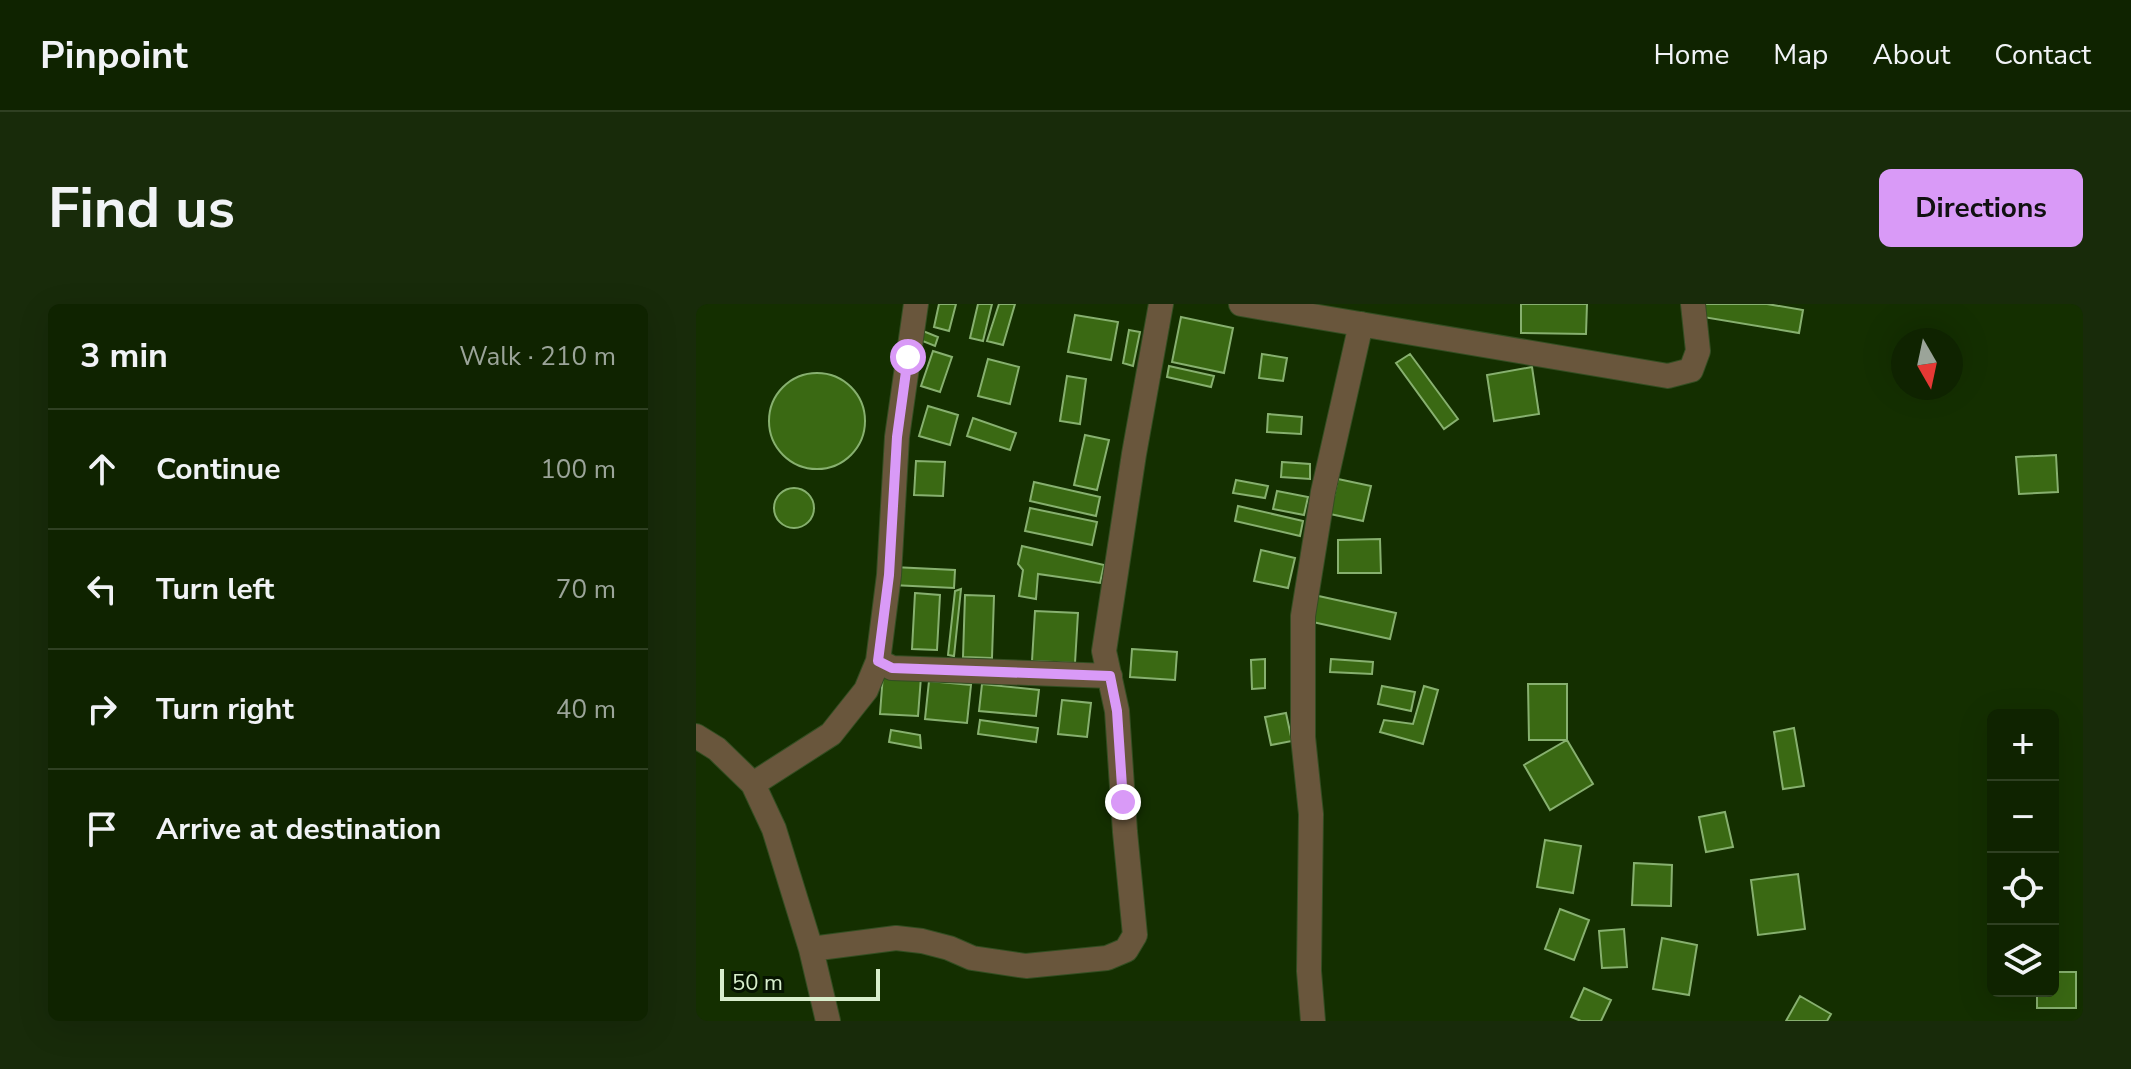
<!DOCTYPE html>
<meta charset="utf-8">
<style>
:root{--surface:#0f2300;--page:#182b0a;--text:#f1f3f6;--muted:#9ba499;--line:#2f4022;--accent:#d99af7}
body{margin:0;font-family:"Nunito Sans",sans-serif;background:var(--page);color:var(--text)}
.controls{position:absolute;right:24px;bottom:24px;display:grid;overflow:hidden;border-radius:12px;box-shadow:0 8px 32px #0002}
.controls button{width:72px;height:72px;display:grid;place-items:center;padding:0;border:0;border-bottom:2px solid var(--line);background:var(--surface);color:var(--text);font:40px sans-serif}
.compass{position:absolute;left:1195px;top:24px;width:72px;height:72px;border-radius:50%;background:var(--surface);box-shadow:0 8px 32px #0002;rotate:171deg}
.scale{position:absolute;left:24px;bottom:20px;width:160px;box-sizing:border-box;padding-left:8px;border:4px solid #d8eecc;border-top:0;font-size:22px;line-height:28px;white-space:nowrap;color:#d8eecc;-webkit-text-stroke:6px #061400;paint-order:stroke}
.stop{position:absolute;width:24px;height:24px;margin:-18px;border:6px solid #d99af7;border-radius:50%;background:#fff}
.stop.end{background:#d99af7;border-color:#fff;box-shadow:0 2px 8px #0008}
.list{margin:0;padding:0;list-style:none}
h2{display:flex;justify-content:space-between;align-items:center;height:104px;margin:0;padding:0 32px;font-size:34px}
h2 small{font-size:26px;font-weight:400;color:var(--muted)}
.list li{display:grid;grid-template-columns:52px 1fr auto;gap:24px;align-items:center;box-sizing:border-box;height:120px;padding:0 32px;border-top:2px solid var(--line)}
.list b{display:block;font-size:30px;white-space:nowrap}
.list em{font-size:26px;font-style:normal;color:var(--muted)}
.icon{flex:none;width:44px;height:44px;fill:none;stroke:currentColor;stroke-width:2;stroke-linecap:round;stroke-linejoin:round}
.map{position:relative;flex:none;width:1387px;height:717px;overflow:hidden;border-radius:12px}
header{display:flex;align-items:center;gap:48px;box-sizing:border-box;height:112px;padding:0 40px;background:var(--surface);border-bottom:2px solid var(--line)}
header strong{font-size:38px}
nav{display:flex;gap:44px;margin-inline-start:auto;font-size:28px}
.intro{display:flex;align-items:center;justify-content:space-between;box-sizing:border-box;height:192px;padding:0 48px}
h1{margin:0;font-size:56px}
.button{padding:20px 36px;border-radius:12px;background:var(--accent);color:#111;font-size:28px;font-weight:700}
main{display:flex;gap:48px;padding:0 48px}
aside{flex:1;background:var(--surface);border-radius:12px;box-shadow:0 8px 32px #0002}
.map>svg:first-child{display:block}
.building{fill:#3a6913;stroke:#87b06f;stroke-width:2}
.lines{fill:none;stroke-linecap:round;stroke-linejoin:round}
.minor-casing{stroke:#334e21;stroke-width:26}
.minor{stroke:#69563c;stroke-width:24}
.route{stroke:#d99af7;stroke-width:10}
</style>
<header>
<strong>Pinpoint</strong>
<nav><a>Home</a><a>Map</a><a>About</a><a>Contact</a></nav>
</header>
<div class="intro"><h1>Find us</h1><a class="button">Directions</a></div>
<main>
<aside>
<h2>3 min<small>Walk · 210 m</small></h2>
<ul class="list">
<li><svg class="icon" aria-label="ahead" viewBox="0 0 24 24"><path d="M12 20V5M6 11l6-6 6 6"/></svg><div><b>Continue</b></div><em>100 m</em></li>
<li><svg class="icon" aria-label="left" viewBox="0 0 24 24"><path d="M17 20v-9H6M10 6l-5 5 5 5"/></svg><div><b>Turn left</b></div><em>70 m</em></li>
<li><svg class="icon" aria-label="right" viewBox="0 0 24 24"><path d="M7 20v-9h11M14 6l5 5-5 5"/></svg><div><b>Turn right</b></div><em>40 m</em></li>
<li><svg class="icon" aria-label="arrive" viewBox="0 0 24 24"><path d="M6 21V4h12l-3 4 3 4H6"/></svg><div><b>Arrive at destination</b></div></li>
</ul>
</aside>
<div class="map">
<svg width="1387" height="717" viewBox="0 0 1387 717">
<rect width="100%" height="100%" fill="#142f00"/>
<path class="building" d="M243,0h17l-7,27 -15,-4z
M282,0h14l-9,37 -13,-3z
M303,0h16l-12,41 -16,-4z
M825,0h66l-1,30 -65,-1z
M1003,0h68l36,6 -4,23 -102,-17z
M379,11l43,7 -7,38 -43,-8z
M485,13l52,11 -9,45 -52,-11z
M217,23l25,10 -3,9 -25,-10z
M433,26l11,2 -7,34 -10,-3z
M237,47l19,6 -12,35 -19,-6z
M566,50l25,4 -4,23 -24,-3z
M714,50l48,65 -14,10 -48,-66z
M292,55l31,8 -9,37 -32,-8z
M473,62l45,10 -3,11 -44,-10z
M836,63l7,47 -45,7 -7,-46z
M73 117a48 48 0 1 1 96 0a48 48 0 1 1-96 0Z
M371,72l19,3 -6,45 -20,-3z
M232,102l30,9 -8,30 -31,-9z
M572,110l34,3 -1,17 -34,-2z
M277,114l43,15 -6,17 -43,-14z
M389,131l24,5 -12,50 -23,-5z
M1360,151l2,37 -39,2 -3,-37z
M220,157l29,1 -2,34 -29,-1z
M586,158l28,2v15l-29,-2z
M642,175l33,7 -8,35 -33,-7z
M540,176l32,6 -3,12 -32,-5z
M338,178l66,15 -4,19 -66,-15z
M78 204a20 20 0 1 1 40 0a20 20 0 1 1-40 0Z
M581,187l31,6 -4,18 -31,-6z
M542,202l65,15 -3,15 -65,-15z
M334,204l67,14 -5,23 -67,-14z
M684,235l1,34h-43v-33z
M326,242l82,19 -4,18 -62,-9 -2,25 -17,-3 4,-26 -5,-6z
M565,246l34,8 -7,30 -34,-7z
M197,263l62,3 -1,18 -62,-3z
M265,285l-7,67 -6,-1 7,-64z
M219,289l25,2 -3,55 -25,-1z
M269,291l29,1 -2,62 -29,-1z
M618,291l82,18 -6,26 -82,-18z
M339,307l43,2 -3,50 -43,-2z
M436,345l45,3 -2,28 -45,-3z
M569,355v29l-13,1 -1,-29z
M635,355l42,3 -1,12 -42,-2z
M187,370l38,3 -3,39 -38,-2z
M233,377l42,4 -4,38 -42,-4z
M286,380l57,6 -3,26 -57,-5z
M832,380h39v56h-38z
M686,382l33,6 -4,19 -33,-7z
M728,382l14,4 -15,54 -43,-12 4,-12 29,4z
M366,396l29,3 -4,34 -29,-3z
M590,409l6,28 -21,4 -6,-28z
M284,416l58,8 -2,14 -58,-8z
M1098,424l10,58 -21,3 -9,-57z
M195,426l29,5 1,13 -32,-6z
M871,436l26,44 -43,26 -26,-45z
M1029,508l8,35 -27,5 -7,-35z
M849,536l36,6 -8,47 -36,-6z
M938,559l38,2 -1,41 -39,-1z
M1102,570l7,55 -47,6 -7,-55z
M864,605l29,11 -15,40 -29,-11z
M928,625l3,38 -25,1 -3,-37z
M966,634l35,7 -8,50 -36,-6z
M1357,668h23v36h-39v-17h16z
M888,684l27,12 -10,21h-20l-10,-4z
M1104,692l31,18 -4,7h-41z"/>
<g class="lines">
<g class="minor-casing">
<path id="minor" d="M545,0l427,72 23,-6 7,-19 -5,-47
M182,357l14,7 218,8
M0,432l21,13 36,35 21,45 37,120 17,72
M57,480l78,-50 35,-44 12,-29 11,-86 8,-138 19,-133
M115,645l85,-11 26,3 27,7 23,10 54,8 81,-8 19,-8 9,-15 -10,-103 -8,-121 -13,-60 30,-197 27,-150
M617,717l-4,-50 2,-157 -8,-77v-121l20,-124 38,-168"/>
</g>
<use href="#minor" class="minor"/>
</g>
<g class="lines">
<path class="route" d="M212,53l-11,80 -8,138 -11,86 14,7 218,8 7,35 6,91"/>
</g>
</svg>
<div class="controls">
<button>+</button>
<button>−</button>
<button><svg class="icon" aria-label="locate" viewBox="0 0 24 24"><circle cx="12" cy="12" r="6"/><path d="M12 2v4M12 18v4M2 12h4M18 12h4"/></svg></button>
<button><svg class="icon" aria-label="layers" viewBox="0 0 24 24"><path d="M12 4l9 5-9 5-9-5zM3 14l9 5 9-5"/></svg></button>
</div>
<svg class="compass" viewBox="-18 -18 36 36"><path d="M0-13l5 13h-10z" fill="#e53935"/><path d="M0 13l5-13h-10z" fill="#9ba499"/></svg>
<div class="scale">50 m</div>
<div class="stop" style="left:212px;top:53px"></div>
<div class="stop end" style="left:427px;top:498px"></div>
</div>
</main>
